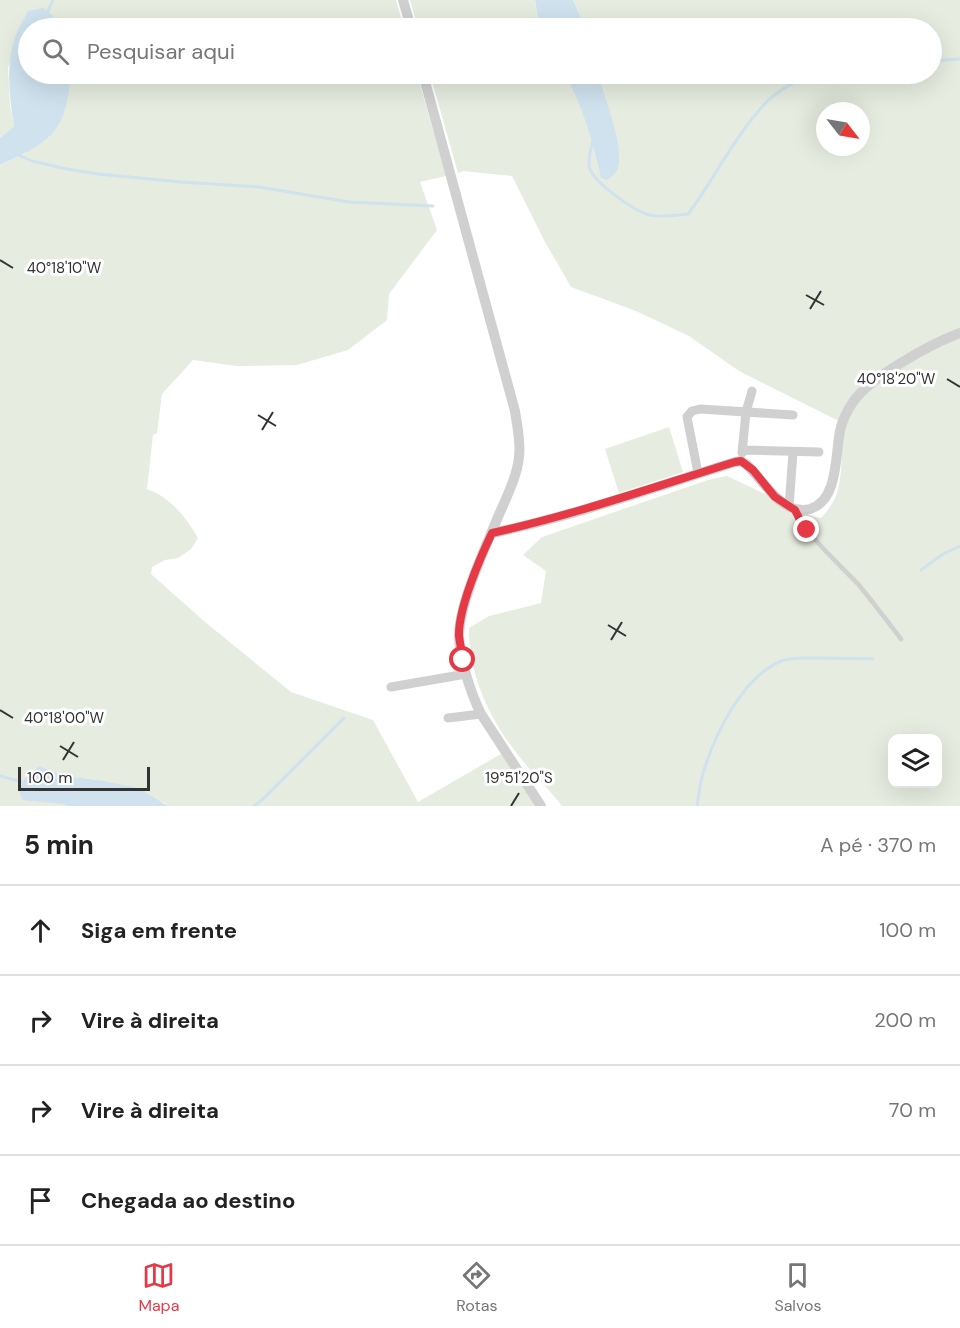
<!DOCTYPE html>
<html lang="pt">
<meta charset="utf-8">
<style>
:root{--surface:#fff;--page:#f6f6f6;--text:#222;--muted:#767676;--line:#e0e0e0;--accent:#e63946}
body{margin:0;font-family:"DM Sans",sans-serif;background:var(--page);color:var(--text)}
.controls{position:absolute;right:18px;bottom:18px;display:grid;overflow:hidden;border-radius:12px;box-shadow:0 6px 24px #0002}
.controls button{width:54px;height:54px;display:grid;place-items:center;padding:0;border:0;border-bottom:2px solid var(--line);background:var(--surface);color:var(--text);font:30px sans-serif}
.compass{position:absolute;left:816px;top:102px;width:54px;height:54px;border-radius:50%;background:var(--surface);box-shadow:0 6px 24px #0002;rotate:121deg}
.scale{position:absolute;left:18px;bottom:15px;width:132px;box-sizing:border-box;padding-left:6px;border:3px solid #333;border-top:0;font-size:16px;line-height:21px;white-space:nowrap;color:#333;-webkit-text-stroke:4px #fff;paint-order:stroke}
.stop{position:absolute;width:18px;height:18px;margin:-14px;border:4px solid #e63946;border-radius:50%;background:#fff}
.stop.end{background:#e63946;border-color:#fff;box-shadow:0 2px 6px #0008}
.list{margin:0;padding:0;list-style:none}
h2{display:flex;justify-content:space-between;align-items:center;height:78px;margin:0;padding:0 24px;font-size:26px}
h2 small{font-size:20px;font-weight:400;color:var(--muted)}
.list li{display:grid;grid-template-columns:39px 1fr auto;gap:18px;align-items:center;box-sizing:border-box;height:90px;padding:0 24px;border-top:2px solid var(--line)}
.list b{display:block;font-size:22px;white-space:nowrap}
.list em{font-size:20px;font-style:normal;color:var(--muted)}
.icon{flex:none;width:33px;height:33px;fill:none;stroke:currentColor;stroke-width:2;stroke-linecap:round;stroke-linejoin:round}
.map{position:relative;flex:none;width:960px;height:806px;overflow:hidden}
.search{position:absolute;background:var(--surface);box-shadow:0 6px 24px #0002;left:18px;right:18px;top:18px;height:66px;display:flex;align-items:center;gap:15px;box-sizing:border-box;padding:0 21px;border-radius:33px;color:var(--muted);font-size:22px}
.sheet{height:438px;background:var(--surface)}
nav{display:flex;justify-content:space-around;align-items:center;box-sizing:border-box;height:84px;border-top:2px solid var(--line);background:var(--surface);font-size:16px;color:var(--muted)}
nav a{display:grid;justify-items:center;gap:3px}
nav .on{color:var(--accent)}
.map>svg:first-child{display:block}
.green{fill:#e6ecdf;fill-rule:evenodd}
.water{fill:#cfe2ee}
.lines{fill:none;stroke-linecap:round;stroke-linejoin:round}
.stream{stroke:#cfe2ee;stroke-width:3}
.service{stroke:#d0d0d0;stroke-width:4.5}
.minor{stroke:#d0d0d0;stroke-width:9}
.tertiary{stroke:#d0d0d0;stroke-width:10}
.route{stroke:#e63946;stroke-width:8}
.ticks{fill:none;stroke:#333;stroke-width:2}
.ticks-label{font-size:15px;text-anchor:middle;fill:#333;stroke:#fff;stroke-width:6;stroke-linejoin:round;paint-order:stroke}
</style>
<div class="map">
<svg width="960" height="806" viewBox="0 0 960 806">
<rect width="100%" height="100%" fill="#fff"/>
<path class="green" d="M0,0h396l8,28h-348l-3,-12 -24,-5 -21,56 2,38 4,21 -14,12z
M410,0h125l4,23 2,5h-123z
M573,0h387v806h-398c-12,-16 -27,-30 -40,-46 -31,-38 -53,-82 -53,-132l20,-12 52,-13 5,-32 -23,-16 19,-18 166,-57 19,-4 87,41 7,1c7,-7 15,-19 17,-28 5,-21 4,-47 3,-68l-102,-51 -50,-35 -53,-25 -65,-24 -27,-47 -32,-64 -49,-5 -5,2 -28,-99h135l12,20 13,43 11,40v-91l-3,-12h334v-46h-349l-3,-12zM825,111h36v36h-36zM892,738h46v46h-46z
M71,74h346l29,102 -26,6 17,48 -48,64 -2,26 -39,30 -51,15 -60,1 -44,-6 -31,34 -5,39 -4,2 -6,54c23,8 39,28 51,49l-7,11 -13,9 -13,2 -13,7 -1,7 54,48 86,70 82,28 45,82 83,-48 44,52h-377l-3,-3 -66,-23 -33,-4 -27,-10 -15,13 -5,11 49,16h-68v-641l26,-12 38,-39 7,-38z
M669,427l14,45 -64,21 -14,-44z"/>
<path class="water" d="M535,0h38l7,16 3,12h-42l-2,-5z
M43,8l10,8 3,12h-28v46h43v2c-2,12 -3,25 -7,37 -9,29 -39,40 -64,52v-27l14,-12c-5,-31 -9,-64 3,-94 3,-7 8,-14 11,-21z
M565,74h33c6,23 28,74 19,96 -2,5 -6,7 -10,10l-6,-2c-9,-36 -18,-72 -36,-104z
M39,766l27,10 33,4 39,8 30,18h-100l-6,-2 -40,-4 -3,-10 5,-11z"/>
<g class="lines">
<path class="stream" d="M46,15l7,-15
M932,61l28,-2
M593,140c-2,9 -6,21 -3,29 5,14 45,43 60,46 12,3 25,0 38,-1 24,-32 42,-69 68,-100 5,-6 10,-12 16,-17 12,-10 26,-17 40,-23
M16,154l16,7 35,8 31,5 83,8 78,5 90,15 84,4
M921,570l22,-16 17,-8
M0,776l26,7
M254,806l8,-6 82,-82
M697,806c2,-12 3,-24 7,-36 12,-38 39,-93 77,-109 10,-4 22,-3 32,-3 20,0 40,0 60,1"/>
<path class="service" d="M795,510c12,26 43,53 63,74 15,18 29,37 43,55"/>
<path class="minor" d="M743,450l76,2
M742,453l4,-41 6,-21
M698,473l-11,-56 5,-6 8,-2 93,6
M789,507l4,-55
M391,687l75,-13
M448,718l33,-4"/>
<path class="tertiary" d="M403,0l8,28
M423,74l92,337c2,15 6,30 4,46 -2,20 -13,41 -21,60 -13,32 -38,84 -39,118 0,22 12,59 22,79l60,92
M492,533c82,-17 163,-46 243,-71l6,-1 5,3c15,14 24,32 42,42 7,4 14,5 22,3 29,-9 25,-55 30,-78 2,-10 7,-20 13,-29 17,-25 78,-58 107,-69"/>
</g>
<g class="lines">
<path class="route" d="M463,660c-1,-8 -3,-16 -4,-24 -1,-27 21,-78 33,-103 82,-18 162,-46 243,-71l6,-1 12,9 22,27 20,13 4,8 8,12"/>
</g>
<path class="ticks" d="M0,260l13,8M806,295l18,10M810,309l11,-18M947,379l13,8M258,415l18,11M262,430l11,-18M608,625l18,11M611,640l11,-18M0,710l13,8M60,746l18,11M63,760l11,-18M511,806l8,-13"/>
<g class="ticks-label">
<text x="64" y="273">40°18'10"W</text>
<text x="896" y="384">40°18'20"W</text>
<text x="64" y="723">40°18'00"W</text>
<text x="519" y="783">19°51'20"S</text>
</g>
</svg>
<div class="controls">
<button><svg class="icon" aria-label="layers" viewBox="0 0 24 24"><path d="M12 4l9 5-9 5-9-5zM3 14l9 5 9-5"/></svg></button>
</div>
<svg class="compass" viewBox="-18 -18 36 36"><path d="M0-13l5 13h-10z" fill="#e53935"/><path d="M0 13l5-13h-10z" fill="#767676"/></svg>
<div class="scale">100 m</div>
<div class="stop" style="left:463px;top:660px"></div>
<div class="stop end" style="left:807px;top:530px"></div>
<div class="search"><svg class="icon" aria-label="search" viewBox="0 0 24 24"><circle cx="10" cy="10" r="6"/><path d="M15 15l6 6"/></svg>Pesquisar aqui</div>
</div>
<section class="sheet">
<h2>5 min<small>A pé · 370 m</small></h2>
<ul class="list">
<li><svg class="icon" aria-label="ahead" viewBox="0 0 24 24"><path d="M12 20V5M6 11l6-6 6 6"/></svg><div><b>Siga em frente</b></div><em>100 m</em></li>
<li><svg class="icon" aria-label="right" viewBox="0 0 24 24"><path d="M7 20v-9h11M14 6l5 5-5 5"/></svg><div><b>Vire à direita</b></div><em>200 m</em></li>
<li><svg class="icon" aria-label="right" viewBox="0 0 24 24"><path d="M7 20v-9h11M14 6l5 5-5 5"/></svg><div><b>Vire à direita</b></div><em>70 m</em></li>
<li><svg class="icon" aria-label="arrive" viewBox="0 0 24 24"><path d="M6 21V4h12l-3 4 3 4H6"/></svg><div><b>Chegada ao destino</b></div></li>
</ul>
</section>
<nav>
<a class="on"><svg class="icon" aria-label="map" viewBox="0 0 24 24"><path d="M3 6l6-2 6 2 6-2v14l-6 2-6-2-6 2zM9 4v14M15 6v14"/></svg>Mapa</a>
<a><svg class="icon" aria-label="directions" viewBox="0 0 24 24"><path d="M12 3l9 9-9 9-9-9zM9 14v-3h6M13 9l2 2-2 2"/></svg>Rotas</a>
<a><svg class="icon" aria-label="saved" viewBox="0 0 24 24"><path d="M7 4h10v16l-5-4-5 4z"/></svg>Salvos</a>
</nav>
